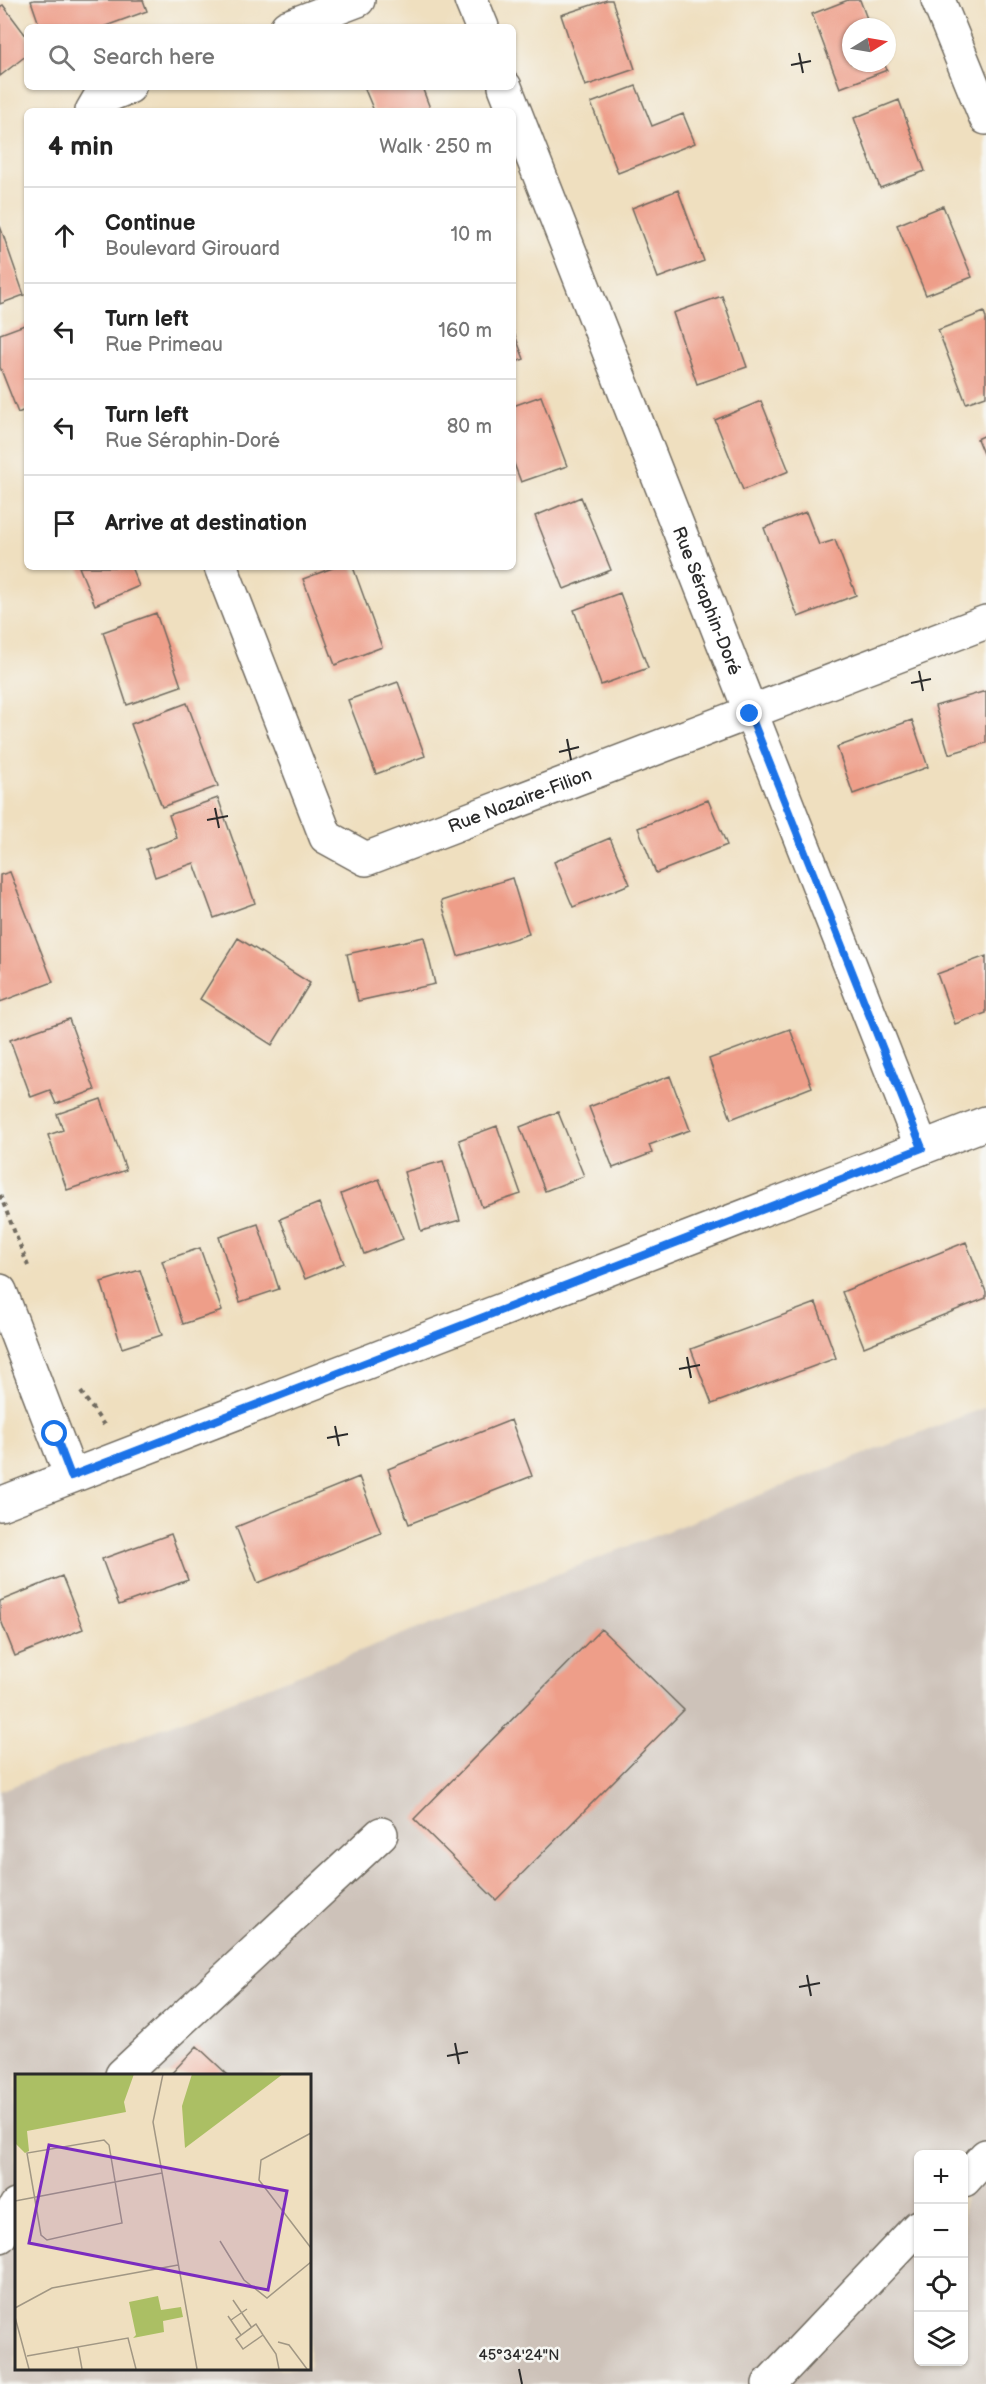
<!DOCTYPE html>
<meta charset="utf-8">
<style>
:root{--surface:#fff;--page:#f6f6f6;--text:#222;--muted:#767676;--line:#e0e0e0}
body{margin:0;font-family:"Balsamiq Sans",sans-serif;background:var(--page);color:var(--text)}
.controls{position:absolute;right:18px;bottom:18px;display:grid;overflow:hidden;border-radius:9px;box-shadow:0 2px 4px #0004}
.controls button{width:54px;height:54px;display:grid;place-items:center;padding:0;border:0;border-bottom:2px solid var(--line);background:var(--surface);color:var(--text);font:30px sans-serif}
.compass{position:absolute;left:842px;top:18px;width:54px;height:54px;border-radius:50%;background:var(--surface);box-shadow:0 2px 4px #0004;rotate:79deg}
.stop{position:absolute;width:18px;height:18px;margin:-14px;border:4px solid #1a73e8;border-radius:50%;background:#fff}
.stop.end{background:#1a73e8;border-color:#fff;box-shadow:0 2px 6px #0008}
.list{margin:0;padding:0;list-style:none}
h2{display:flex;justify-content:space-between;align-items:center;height:78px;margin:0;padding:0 24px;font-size:26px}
h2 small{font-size:20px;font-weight:400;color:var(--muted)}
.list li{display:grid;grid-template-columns:39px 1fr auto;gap:18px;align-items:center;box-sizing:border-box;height:96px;padding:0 24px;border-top:2px solid var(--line)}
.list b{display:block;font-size:22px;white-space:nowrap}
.list p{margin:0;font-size:20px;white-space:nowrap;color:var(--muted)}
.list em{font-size:20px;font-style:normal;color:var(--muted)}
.icon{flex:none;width:33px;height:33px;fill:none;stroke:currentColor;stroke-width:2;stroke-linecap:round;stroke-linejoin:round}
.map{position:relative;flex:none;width:986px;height:2384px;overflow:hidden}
.search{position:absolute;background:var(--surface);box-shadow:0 2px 4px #0004;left:24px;top:24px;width:492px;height:66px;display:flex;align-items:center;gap:15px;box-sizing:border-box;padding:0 21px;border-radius:9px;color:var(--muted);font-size:22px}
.panel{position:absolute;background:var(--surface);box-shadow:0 2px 4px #0004;left:24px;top:108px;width:492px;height:462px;border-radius:9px}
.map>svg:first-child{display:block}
.industrial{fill:#cdc2b9;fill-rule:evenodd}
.building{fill:#ee9e89}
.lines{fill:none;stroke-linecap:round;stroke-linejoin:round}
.minor-casing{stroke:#706a5f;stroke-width:36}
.path{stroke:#706a5f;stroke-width:4;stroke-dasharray:4.5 4.5;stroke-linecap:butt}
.minor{stroke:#fff;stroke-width:33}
.route{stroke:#1a73e8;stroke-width:8}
.ticks{fill:none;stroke:#2b2b2b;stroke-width:2}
.labels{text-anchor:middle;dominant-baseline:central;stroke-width:5;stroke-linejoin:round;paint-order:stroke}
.street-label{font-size:18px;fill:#2b2b2b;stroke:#f6f6f2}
.inset-road{fill:none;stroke:#a19784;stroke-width:1.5}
.view{fill:#7b2cbf;fill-opacity:0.15;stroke:#7b2cbf;stroke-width:3}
.inset-edge{fill:none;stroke:#2b2b2b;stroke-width:3}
.ticks-label{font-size:15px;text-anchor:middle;fill:#2b2b2b;stroke:#f6f6f2;stroke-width:5;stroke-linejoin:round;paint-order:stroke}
</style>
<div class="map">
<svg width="986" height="2384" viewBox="0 0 986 2384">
<rect width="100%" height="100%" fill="#f6f6f2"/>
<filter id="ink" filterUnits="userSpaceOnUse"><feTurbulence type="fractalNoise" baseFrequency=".0167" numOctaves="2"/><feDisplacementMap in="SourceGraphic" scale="12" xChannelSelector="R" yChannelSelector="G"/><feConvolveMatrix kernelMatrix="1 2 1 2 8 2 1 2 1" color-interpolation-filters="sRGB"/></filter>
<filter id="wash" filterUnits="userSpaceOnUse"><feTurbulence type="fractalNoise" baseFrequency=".008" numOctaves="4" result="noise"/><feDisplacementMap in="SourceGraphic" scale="24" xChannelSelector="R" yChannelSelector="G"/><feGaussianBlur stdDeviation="1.35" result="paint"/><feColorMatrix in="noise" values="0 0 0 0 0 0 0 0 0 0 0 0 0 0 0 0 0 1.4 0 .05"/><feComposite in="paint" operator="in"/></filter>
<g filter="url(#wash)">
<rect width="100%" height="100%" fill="#efdfbf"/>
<path class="industrial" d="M986,1407v977h-986v-593zM16,2075h293v293h-293zM918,2154h46v208h-46z"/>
<g id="blocks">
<path class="building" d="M34,0h109l4,11 -44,16h-63l-9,-26z
M607,0h5l23,69 -50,17 -24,-71z
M848,0h12l10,27h-19v36h33l3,7 -47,18 -28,-74z
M3,5l24,32v18l-27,21v-69z
M636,86l16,40 31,-12 12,29 -77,30 -27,-70z
M364,87h58l9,24h-57z
M899,100l26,71 -45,17 -26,-70z
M678,190l26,71 -46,17 -26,-70z
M943,206l29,71 -46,18 -29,-70z
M0,226l24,69 -24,9z
M722,296l25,71 -50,17 -24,-71z
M984,312l2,6v78l-20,7 -28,-73z
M27,324v85l-9,4 -18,-46v-33z
M513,330l11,29 -11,4z
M541,396l26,70 -46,16 -8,-21v-55z
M761,401l28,70 -46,19 -28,-70z
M986,435v26l-9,-22z
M581,497l30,73 -47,19 -29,-73z
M806,512l13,33 16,-5 21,55 -58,22 -34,-89z
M79,567h52l8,19 -44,19z
M335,567h18l29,80 -47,18 -32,-86z
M620,593l28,75 -47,17 -27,-75z
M156,613l25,73 -54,19 -24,-73z
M398,682l27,74 -49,18 -28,-74z
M986,691v52l-37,11 -14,-48z
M187,703l31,83 -56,21 -31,-83z
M912,720l16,47 -75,27 -16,-47z
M218,798l37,105 -41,15 -20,-55 -39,14 -9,-28 31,-11 -8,-23z
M708,800l19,45 -71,28 -18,-45z
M610,838l20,46 -57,23 -19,-45z
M10,872l43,110 -53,20v-127z
M512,878l17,56 -71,22 -17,-55z
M424,937l11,47 -77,17 -11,-47z
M238,938l72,45 -38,62 -72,-46z
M986,956v57l-31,11 -18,-50z
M69,1019l26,71 -39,14 -6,-14 -19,7 -21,-57z
M790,1029l22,58 -81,32 -22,-60z
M670,1076l20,54 -41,15 3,8 -39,15 -24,-61z
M101,1099l25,71 -59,20 -19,-55 15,-5 -6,-16z
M558,1112l26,64 -39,15 -25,-64z
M497,1126l24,68 -39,13 -23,-67z
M443,1161l17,59 -39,11 -17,-59z
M379,1179l24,60 -39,15 -23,-60z
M319,1203l25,60 -39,16 -25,-60z
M258,1224l21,65 -39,13 -21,-65z
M966,1242l20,50v6l-122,49 -22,-55z
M200,1248l22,63 -39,13 -21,-63z
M140,1270l22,65 -40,13 -21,-66z
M816,1303l20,55 -124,46 -21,-55z
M511,1420l21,56 -123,48 -21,-55z
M359,1477l22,56 -123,50 -22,-56z
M171,1534l17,46 -69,25 -17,-46z
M62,1576l21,53 -68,27 -15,-38v-17z
M601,1629l83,81 -188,190 -82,-81z
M197,2046l31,29h-58z"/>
</g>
</g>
<g filter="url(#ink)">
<use href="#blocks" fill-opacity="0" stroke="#706a5f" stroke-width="1.5"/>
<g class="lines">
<g class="minor-casing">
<g id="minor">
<path d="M471,0l11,27"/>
<path d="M938,0l48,118"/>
<path d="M287,27l71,-27"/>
<path id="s1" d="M505,87l417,1061"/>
<path d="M92,111l7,-12 30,-12"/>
<path id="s2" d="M221,567l105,270 40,22 620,-237"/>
<path d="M0,1291l71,185"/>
<path d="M0,1504l986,-381"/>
<path d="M122,2075l259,-241"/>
<path d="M964,2180l22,-24"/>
<path d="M0,2236l16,-30"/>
<path d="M769,2384l149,-157"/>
</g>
</g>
<path class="path" d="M0,1195l28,71
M81,1392l23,33"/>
<use href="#minor" class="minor"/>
</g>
</g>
<g class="lines" filter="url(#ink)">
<path class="route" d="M55,1434l16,42 851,-328 -172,-434"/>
</g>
<path class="ticks" d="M799,53l4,20M791,65l20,-4M919,671l4,20M911,683l20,-4M567,739l4,21M559,752l20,-5M215,808l4,20M207,820l21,-4M687,1357l4,21M679,1369l21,-4M335,1426l4,20M327,1438l21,-4M807,1975l4,21M799,1987l21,-4M455,2043l4,21M447,2056l21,-4M519,2369l3,15"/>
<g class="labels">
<g class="street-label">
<text stroke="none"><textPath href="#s1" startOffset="552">Rue Séraphin-Doré</textPath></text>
<text stroke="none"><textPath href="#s2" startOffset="500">Rue Nazaire-Filion</textPath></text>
</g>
</g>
<g transform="translate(15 2074)">
<rect width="296" height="296" fill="#efdfbf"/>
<path d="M0,0h119l-10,28 2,10 -99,19 2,20 -4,2 -10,-10zM177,0h91l-98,74 -3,-42zM143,222l3,14 20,-3 2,10 -20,4 1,11 -31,6 3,-3 -7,-33z" fill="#abbf64"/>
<path class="inset-road" d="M148,0l-10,48 44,247M296,59l-50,27 -2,20 52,68M89,66l5,5 13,78 -75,17 -6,-5 -14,-82zM0,127l147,-28M205,167l24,39 23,18 44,-36M218,226l19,28M0,234l37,-20 126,-23M213,242l13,19M0,243l14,52M216,246l16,-11M248,261l-20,14 -7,-10 20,-15 7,11 13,19 3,15M263,268l11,3 18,24M63,273l4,22M12,282l101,-18 8,31"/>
<path class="view" d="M34,71l238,46 -19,99 -239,-47z"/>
<rect width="296" height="296" class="inset-edge"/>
</g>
<g class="ticks-label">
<text x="519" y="2360">45°34'24"N</text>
</g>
</svg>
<div class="controls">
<button>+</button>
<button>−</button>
<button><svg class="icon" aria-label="locate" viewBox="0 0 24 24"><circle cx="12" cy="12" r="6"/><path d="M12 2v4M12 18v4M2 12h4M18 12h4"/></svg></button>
<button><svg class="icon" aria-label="layers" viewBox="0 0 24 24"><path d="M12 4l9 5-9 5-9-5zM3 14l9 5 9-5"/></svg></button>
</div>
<svg class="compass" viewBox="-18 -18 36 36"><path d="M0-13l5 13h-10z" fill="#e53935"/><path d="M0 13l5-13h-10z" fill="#767676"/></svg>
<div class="stop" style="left:55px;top:1434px"></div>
<div class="stop end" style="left:750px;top:714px"></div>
<div class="search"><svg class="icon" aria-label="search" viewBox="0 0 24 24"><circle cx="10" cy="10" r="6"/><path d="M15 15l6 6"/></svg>Search here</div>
<section class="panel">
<h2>4 min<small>Walk · 250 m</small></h2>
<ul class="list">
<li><svg class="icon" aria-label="ahead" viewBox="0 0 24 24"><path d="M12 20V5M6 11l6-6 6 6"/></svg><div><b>Continue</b><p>Boulevard Girouard</p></div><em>10 m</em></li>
<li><svg class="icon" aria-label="left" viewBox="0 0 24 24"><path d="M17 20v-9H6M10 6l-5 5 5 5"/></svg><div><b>Turn left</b><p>Rue Primeau</p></div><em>160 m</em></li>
<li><svg class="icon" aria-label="left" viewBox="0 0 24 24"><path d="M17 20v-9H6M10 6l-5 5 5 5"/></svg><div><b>Turn left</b><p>Rue Séraphin-Doré</p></div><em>80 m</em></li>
<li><svg class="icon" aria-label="arrive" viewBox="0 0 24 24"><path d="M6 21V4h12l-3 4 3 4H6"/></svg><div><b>Arrive at destination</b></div></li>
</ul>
</section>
</div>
